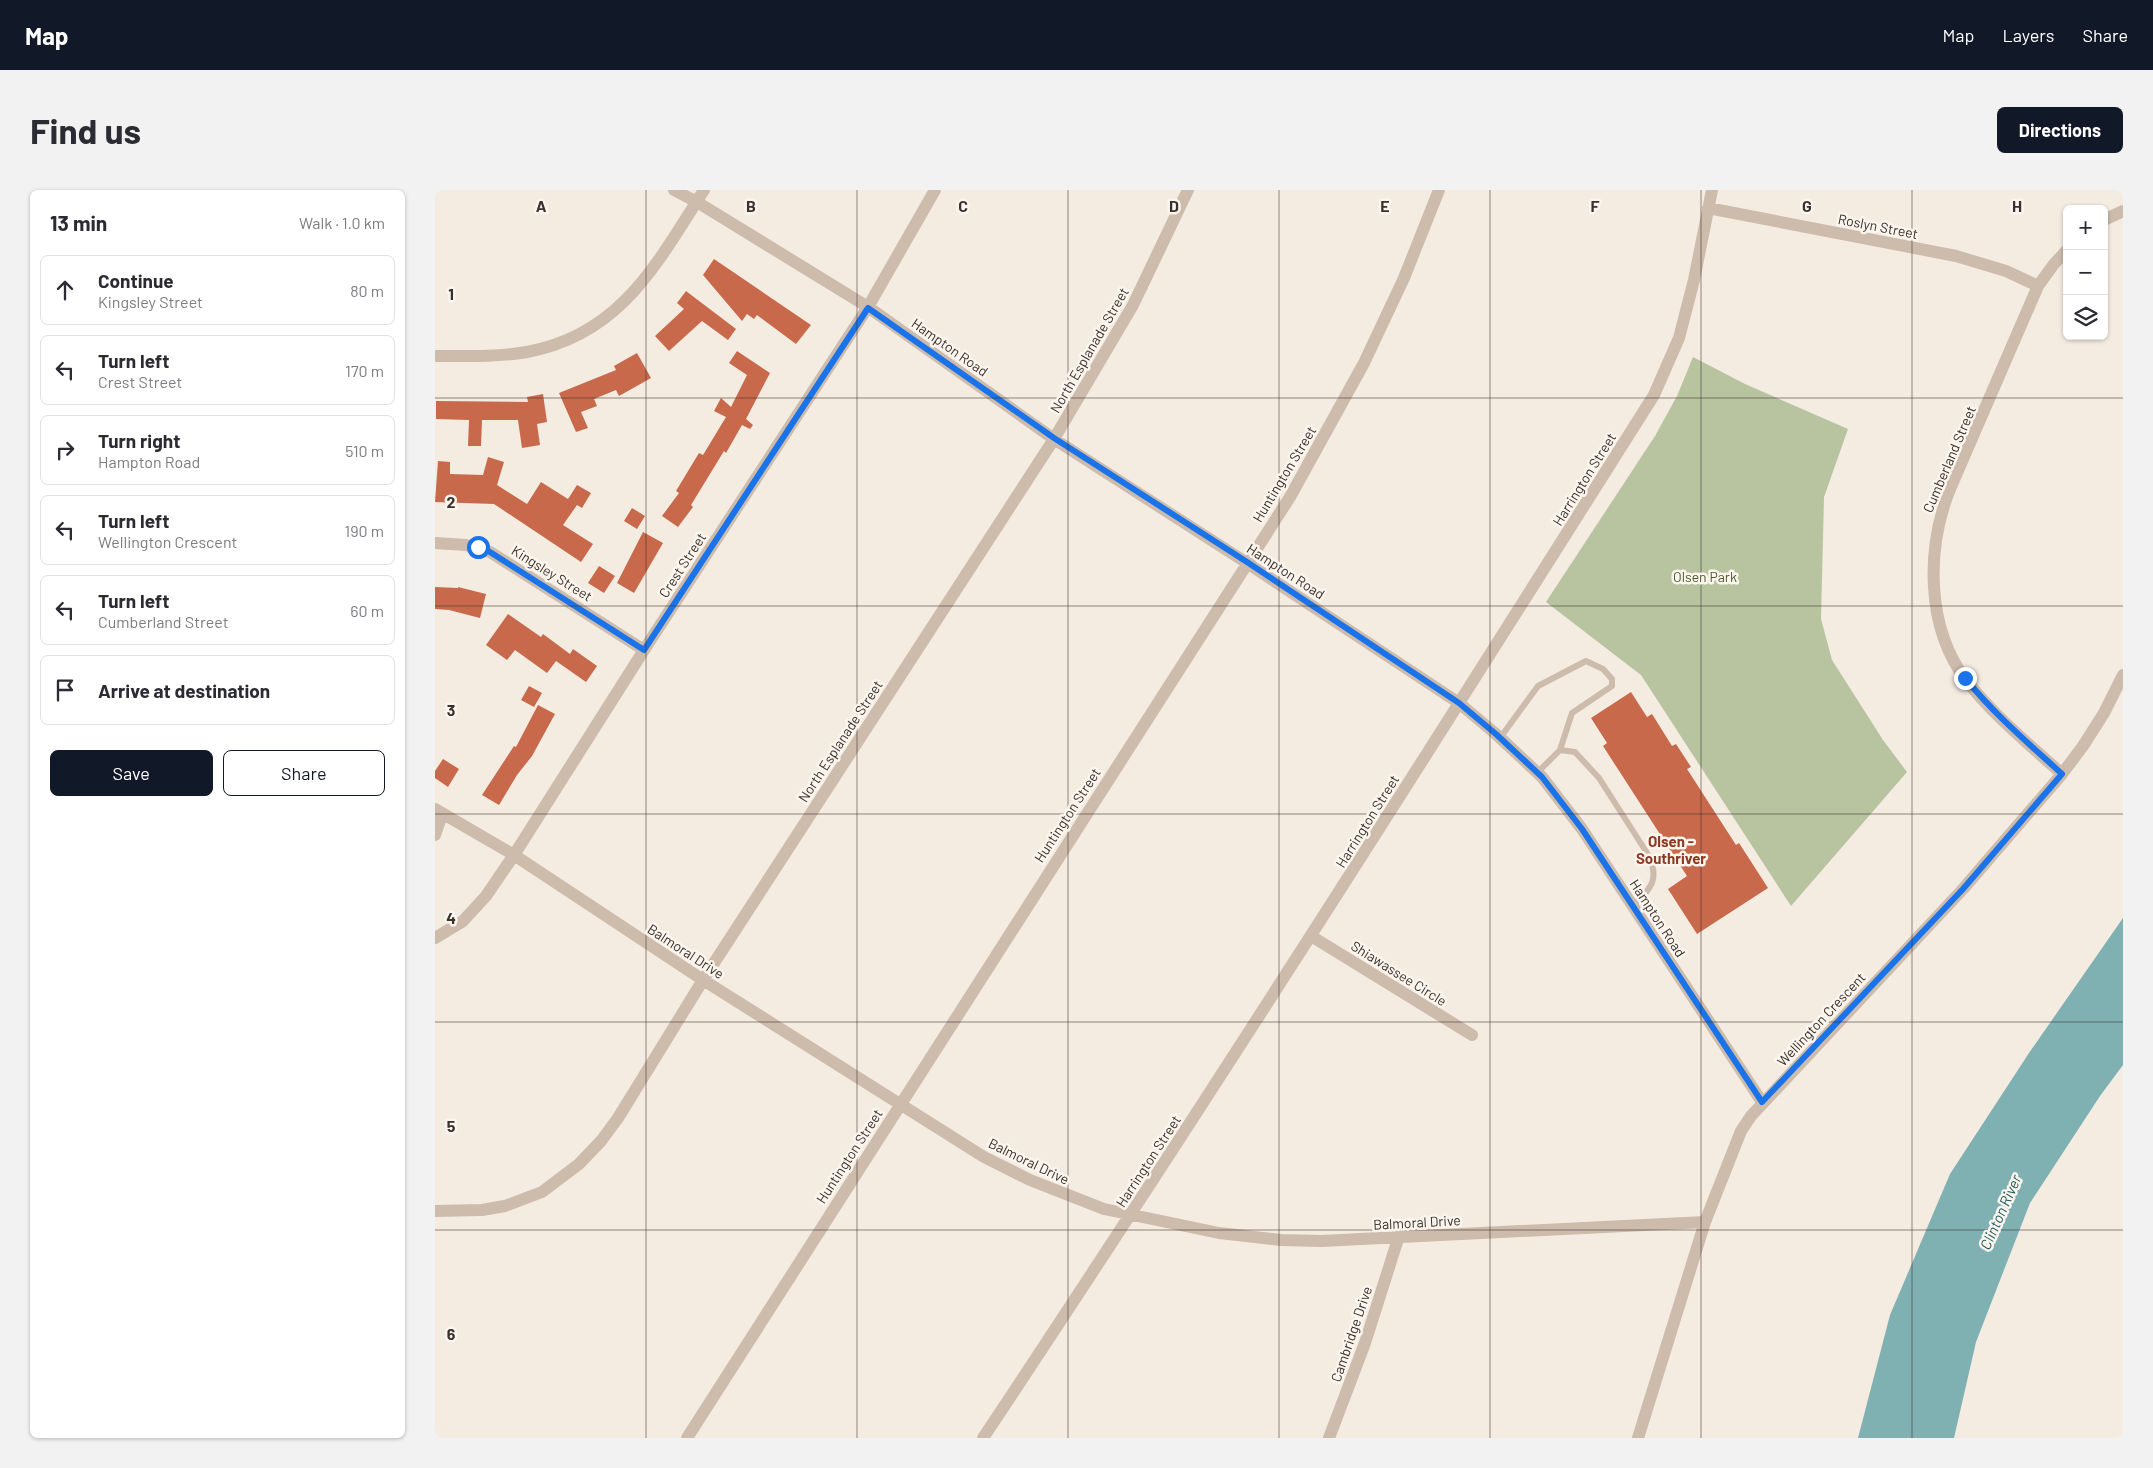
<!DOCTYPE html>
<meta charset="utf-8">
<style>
:root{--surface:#fff;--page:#f2f2f3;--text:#2b2b33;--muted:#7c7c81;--line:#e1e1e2;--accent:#111827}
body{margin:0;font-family:Barlow,sans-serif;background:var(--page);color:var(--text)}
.controls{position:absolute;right:15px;top:15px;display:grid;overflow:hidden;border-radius:8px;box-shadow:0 1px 4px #0004}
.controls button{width:45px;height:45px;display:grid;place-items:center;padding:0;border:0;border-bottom:1px solid var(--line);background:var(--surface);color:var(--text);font:25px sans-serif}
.stop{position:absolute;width:15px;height:15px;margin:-11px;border:4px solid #1a73e8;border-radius:50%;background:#fff}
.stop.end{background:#1a73e8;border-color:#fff;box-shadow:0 1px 5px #0008}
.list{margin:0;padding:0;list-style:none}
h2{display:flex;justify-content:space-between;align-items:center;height:65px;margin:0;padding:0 20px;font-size:21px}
h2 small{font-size:16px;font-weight:400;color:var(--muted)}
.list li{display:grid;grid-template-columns:32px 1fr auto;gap:15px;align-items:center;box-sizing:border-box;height:70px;margin:0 10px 10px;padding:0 10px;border:1px solid var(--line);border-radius:8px}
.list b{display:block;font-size:19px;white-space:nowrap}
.list p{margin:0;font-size:16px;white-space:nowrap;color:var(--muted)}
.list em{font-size:16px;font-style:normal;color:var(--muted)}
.actions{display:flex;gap:10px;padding:15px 20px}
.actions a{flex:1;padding:11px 0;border:1px solid var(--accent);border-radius:8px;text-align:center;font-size:18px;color:var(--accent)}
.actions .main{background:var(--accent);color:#fff}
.icon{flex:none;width:28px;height:28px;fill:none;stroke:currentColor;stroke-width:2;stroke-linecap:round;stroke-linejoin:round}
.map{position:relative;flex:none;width:1688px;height:1248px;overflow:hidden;border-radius:8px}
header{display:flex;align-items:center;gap:30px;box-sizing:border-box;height:70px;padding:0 25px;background:var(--accent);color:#fff}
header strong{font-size:24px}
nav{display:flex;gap:28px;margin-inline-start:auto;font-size:18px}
.intro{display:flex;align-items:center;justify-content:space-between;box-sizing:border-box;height:120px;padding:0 30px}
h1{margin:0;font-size:35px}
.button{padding:12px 22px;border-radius:8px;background:var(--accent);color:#fff;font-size:18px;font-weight:700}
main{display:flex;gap:30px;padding:0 30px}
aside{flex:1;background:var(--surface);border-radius:8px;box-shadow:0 1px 4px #0004}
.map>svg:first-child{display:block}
.green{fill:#b8c4a0}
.water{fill:#7fb0b2}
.building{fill:#c8694b}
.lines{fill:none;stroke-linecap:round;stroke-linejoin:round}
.service{stroke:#cdbbac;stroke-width:6}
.minor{stroke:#cdbbac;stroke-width:12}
.route{stroke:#1a73e8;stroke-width:6}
.grid{fill:none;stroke:#3b302b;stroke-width:1;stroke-opacity:0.55}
.labels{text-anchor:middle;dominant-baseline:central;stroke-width:5;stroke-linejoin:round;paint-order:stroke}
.street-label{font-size:14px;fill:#3b302b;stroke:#fbf5ee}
.park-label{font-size:14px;fill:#4a5a2e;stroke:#fbf5ee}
.neighbourhood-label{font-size:15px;font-weight:bold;fill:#8c3b22;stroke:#fbf5ee}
.water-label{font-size:15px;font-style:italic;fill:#1f5a5e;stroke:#fbf5ee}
.grid-label{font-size:16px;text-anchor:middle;font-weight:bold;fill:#3b302b;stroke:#fbf5ee;stroke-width:5;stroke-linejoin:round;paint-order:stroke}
</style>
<header>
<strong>Map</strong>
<nav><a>Map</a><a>Layers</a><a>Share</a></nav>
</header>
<div class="intro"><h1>Find us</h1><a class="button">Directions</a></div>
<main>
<aside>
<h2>13 min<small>Walk · 1.0 km</small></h2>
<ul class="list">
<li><svg class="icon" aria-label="ahead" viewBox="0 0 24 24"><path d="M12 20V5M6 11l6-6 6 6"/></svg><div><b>Continue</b><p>Kingsley Street</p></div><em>80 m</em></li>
<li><svg class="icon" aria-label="left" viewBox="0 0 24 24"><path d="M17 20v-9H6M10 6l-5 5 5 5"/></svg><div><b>Turn left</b><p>Crest Street</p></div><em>170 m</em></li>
<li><svg class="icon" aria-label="right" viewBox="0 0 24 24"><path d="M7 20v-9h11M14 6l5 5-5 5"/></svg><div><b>Turn right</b><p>Hampton Road</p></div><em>510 m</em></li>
<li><svg class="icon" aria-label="left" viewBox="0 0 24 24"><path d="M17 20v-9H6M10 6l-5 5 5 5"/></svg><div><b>Turn left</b><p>Wellington Crescent</p></div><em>190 m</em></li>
<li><svg class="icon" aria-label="left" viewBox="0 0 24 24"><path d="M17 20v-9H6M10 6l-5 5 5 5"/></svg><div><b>Turn left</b><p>Cumberland Street</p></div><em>60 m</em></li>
<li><svg class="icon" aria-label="arrive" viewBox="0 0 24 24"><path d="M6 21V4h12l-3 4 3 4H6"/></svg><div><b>Arrive at destination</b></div></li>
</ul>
<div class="actions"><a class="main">Save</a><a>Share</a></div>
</aside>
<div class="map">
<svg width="1688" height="1248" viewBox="0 0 1688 1248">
<rect width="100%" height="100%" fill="#f4ebe1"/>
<path class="green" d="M1258,167l52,27 103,45 -24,68 -3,122 11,41 51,80 24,32 -116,134 -150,-231 -95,-73 109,-166 22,-40z"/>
<path class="water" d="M1688,728v147l-23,31 -70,107 -54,139 -22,96h-96l32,-123 60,-141 79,-121z"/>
<path class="building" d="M279,69l97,66 -15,19 -39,-29 -3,4 -7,-5 -5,7 -39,-46z
M251,101l50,38 -8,11 -26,-19 -33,30 -14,-15 29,-27 -7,-6z
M302,161l33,22 -24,46 7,6 -3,4 -8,-4 -16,28 -2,-2 -33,54 2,2 -15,20 -16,-11 17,-23 -3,-2 23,-38 4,2 23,-38 -12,-6 7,-13 10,9 16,-32 -18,-12z
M202,163l14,25 -32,18 -3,-6 -22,9 3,7 -16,6 7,16 -12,4 -17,-39 57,-23 -2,-4z
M108,204l4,28 -10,2 3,21 -18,3 -4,-28h-36l-1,26h-13l1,-26 -33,-1v-18l92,1 -1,-5z
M53,267l16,5 -7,23 30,19 14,-22 27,17 9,-14 14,8 -9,15 -5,-3 -14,20 30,19 -12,18 -87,-58 -59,-2 3,-41 12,1v12l33,1z
M197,318l13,8 -8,13 -13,-8z
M208,342l20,11 -29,50 -17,-10z
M164,376l16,10 -11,17 -16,-10z
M0,397l23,1v-1l28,7 -6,24 -31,-8 -14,-1z
M73,424l33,23 2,-3 27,20 3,-5 24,17 -11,16 -30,-21 -9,12 -32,-23 -8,10 -21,-15z
M94,496l13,7 -8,14 -13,-7z
M1196,502l16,25 5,-3 20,32 4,-2 15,23 -4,2 49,76 3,-2 29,45 -71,46 -29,-45 19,-13 -84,-130 4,-3 -16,-25z
M103,515l17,9 -23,42 -15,19 -18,30 -17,-10 32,-49 2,1z
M8,569l16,10 -11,18 -13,-9v-7z"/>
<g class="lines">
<path class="service" d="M1065,548l38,-52 48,-25 17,8 9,10v7l-40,27 -12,37
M1102,583l23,-23 15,2 24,26 50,78c11,25 1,33 -16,50"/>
<path class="minor" d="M239,0l23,12 171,105 186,132 193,124 212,140 38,32 45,42 40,52 180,273
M1273,18l248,48 50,15 32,15
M1669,30l19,-9
M0,166c30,0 62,1 92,-4 94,-17 130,-89 177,-162
M0,353l31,2 24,7 154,98
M1627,584c-33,-30 -69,-59 -96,-94 -40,-53 -40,-131 -16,-191l88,-203 16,-22 13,-14
M0,619l79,46 189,125 281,177 46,23 74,29 115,24 62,7 40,1 384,-19
M0,645l7,-21
M876,746l161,99
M0,748l28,-17 23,-25 28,-41 130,-205 224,-343 67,-117
M0,1021l47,-1 23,-4 37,-14 37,-28 22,-23 17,-23 85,-138 351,-541 79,-134 55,-115
M252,1248l603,-941 74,-134 40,-85 35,-88
M548,1248c229,-344 450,-693 671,-1043l25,-57 15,-58 18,-90
M894,1248l36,-95 33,-104
M1203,1248l67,-216 36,-91 10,-15 212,-227 99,-115 21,-28 21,-33 19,-38"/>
</g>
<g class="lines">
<path class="route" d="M43,357l12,5 154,98 224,-342 186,130 193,124 212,141 38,32 45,42 40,52 180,273 201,-213 99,-115c-34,-31 -68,-60 -97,-96"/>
</g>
<path class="grid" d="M211,0v1248M422,0v1248M633,0v1248M844,0v1248M1055,0v1248M1266,0v1248M1477,0v1248M0,208h1688M0,416h1688M0,624h1688M0,832h1688M0,1040h1688"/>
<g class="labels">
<g class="street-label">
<text transform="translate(1443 36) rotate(11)">Roslyn Street</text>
<text transform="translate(515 157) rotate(35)">Hampton Road</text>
<text transform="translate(654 160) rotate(-60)">North Esplanade Street</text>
<text transform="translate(1514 269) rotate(-67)">Cumberland Street</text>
<text transform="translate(849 284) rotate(-59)">Huntington Street</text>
<text transform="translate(1149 289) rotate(-58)">Harrington Street</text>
<text transform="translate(247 375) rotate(-57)">Crest Street</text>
<text transform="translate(851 381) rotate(33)">Hampton Road</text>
<text transform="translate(117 383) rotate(32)">Kingsley Street</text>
<text transform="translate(405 551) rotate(-57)">North Esplanade Street</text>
<text transform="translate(632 625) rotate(-57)">Huntington Street</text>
<text transform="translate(932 631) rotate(-58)">Harrington Street</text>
<text transform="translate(1223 728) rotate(57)">Hampton Road</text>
<text transform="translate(251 761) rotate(33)">Balmoral Drive</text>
<text transform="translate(964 783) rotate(32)">Shiawassee Circle</text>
<text transform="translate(1386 829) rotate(-47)">Wellington Crescent</text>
<text transform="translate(414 966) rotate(-57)">Huntington Street</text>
<text transform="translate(594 971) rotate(26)">Balmoral Drive</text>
<text transform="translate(713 971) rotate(-57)">Harrington Street</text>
<text transform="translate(982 1032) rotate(-3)">Balmoral Drive</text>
<text transform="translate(916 1144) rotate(-71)">Cambridge Drive</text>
</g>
<g class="park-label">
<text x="1270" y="386">Olsen Park</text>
</g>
<g class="neighbourhood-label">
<text x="1236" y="651">Olsen -<tspan x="1236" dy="17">Southriver</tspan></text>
</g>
<g class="water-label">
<text transform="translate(1565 1022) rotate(-66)">Clinton River</text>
</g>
</g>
<g class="grid-label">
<text x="106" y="22">A</text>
<text x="316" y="22">B</text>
<text x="528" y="22">C</text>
<text x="739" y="22">D</text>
<text x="950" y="22">E</text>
<text x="1160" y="22">F</text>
<text x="1372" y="22">G</text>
<text x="1582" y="22">H</text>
<text x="16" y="110">1</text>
<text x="16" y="318">2</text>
<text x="16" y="526">3</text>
<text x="16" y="734">4</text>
<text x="16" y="942">5</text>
<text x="16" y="1150">6</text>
</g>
</svg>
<div class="controls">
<button>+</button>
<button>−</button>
<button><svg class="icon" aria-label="layers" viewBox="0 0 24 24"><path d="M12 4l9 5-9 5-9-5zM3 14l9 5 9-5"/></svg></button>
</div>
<div class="stop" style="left:43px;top:357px"></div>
<div class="stop end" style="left:1530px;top:488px"></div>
</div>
</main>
